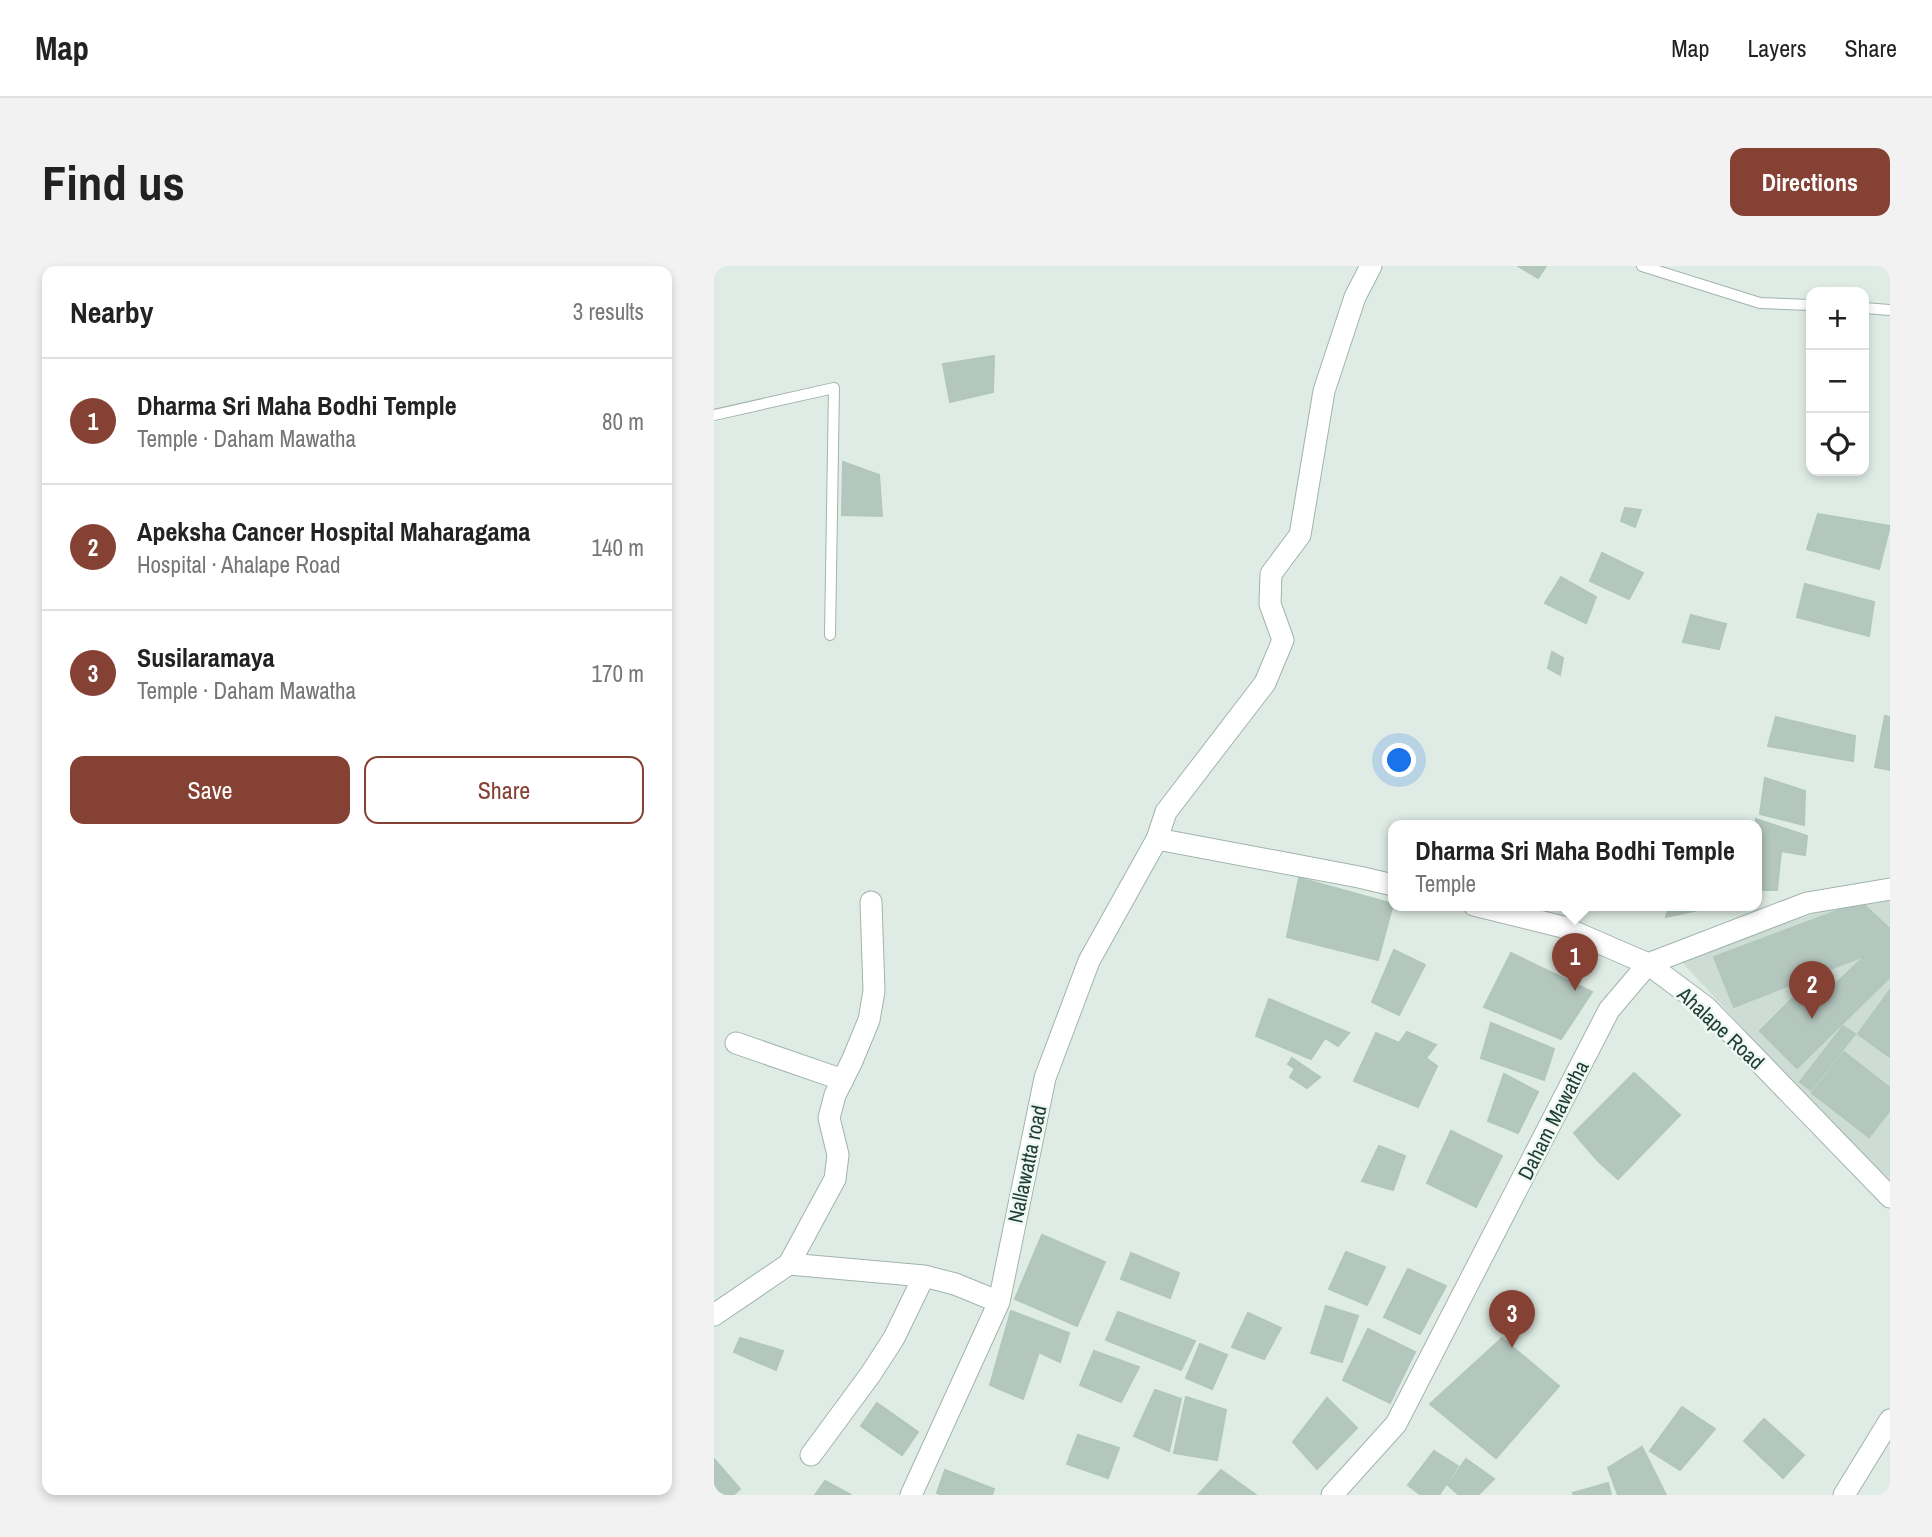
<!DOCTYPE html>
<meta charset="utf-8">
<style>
:root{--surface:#fff;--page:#f2f2f2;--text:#222;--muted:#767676;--line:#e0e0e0;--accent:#854134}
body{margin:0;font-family:"Archivo Narrow",sans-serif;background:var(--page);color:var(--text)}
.controls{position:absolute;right:21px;top:21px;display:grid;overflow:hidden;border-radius:14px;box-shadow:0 4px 10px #0003}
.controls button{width:63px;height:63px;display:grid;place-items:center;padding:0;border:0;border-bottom:2px solid var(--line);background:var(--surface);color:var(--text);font:35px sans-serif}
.you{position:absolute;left:686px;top:495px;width:24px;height:24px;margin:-18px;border:5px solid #fff;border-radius:50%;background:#1a73e8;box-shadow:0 0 0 10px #1a73e833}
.badge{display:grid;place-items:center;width:46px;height:46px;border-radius:50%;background:var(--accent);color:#fff;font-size:23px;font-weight:700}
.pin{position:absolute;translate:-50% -58px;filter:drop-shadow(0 2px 4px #0008)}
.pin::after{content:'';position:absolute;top:37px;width:24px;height:21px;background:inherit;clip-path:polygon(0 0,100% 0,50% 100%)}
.popup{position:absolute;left:674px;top:554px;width:374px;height:91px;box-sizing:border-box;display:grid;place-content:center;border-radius:14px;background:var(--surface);filter:drop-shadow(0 2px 5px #0005);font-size:23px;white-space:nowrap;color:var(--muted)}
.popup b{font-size:26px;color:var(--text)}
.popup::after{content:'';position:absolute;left:50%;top:100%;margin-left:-14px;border:14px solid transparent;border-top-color:var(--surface)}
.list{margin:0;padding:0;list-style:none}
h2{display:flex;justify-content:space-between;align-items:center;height:91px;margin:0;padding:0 28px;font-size:30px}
h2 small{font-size:23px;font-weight:400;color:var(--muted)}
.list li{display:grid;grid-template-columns:46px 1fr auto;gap:21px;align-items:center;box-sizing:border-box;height:126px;padding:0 28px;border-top:2px solid var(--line)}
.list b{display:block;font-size:26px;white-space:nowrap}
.list p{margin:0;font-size:23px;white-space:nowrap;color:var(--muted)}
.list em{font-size:23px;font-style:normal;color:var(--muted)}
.actions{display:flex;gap:14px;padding:21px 28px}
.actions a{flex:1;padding:16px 0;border:2px solid var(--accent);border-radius:14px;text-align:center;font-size:24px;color:var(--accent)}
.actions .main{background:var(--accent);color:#fff}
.icon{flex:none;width:38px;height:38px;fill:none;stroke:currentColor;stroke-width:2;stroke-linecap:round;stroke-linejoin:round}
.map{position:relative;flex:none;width:1176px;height:1229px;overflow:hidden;border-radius:14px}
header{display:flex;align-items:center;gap:42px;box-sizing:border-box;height:98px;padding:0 35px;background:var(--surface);border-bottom:2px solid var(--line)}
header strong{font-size:33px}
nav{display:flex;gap:38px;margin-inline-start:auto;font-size:24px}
.intro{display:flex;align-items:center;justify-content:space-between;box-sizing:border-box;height:168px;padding:0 42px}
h1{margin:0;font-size:49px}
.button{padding:18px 32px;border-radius:14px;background:var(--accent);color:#fff;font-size:24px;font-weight:700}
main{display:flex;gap:42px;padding:0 42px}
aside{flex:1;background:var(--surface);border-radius:14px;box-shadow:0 4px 10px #0003}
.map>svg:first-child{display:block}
.built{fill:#cddcd4}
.building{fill:#b4c7be;stroke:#b1c7bc;stroke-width:2}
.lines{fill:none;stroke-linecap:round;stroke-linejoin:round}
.service-casing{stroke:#a1b4ac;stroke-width:12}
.minor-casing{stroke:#a1b4ac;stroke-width:23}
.tertiary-casing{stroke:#a1b4ac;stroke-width:23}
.service{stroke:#fff;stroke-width:10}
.minor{stroke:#fff;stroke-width:21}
.tertiary{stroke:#fff;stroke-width:21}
.labels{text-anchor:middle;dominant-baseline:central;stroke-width:5;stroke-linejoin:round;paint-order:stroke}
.street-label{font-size:21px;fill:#1e3e33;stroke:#f0f8f3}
</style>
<header>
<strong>Map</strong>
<nav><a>Map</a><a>Layers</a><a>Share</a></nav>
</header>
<div class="intro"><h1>Find us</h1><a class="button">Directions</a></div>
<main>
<aside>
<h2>Nearby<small>3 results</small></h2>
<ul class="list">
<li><span class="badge">1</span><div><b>Dharma Sri Maha Bodhi Temple</b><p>Temple · Daham Mawatha</p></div><em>80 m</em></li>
<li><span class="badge">2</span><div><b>Apeksha Cancer Hospital Maharagama</b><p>Hospital · Ahalape Road</p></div><em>140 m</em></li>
<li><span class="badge">3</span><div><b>Susilaramaya</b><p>Temple · Daham Mawatha</p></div><em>170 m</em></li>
</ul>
<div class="actions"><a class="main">Save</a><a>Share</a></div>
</aside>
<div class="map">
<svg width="1176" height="1229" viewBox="0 0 1176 1229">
<rect width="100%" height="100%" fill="#dfece5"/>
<path class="built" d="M1176,627v290l-103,-107 -106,-115 179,-64z"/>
<path class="building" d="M804,0h28l-8,12z
M280,90l-1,36 -43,10 -7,-38z
M129,196l36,13 3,41 -40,-1z
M911,242l16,2 -6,17 -14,-6z
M1104,248l72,12 -11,43 -72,-20z
M888,287l41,20 -14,26 -39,-18z
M847,311l35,20 -10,26 -41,-20z
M1091,318l69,18 -5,34 -72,-19z
M977,349l35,9 -7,25 -36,-7z
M838,386l11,6 -3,17 -12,-7z
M1171,450l5,1v53l-15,-3z
M1062,451l79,19 -2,25 -85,-15z
M1051,512l40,13 -1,34 -44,-11z
M1042,553l51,17 -2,19 -24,-4 -4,39h-20z
M585,612l94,26 -15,56 -91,-23z
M1147,636l29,27v48l-93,91 -37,-37 54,-54 14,14 38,-36 -132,52 -20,-50z
M956,639h47v1l-51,11z
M680,684l31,15 -26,50 -27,-13z
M797,687l81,39 -31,47 -77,-32z
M1176,724v67l-32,-23z
M555,733l80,34 -11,13 -13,-8 -14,21 -55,-23z
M777,757l63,26 -10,31 -63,-22z
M1129,760l12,8 -44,56 -11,-8z
M693,766l29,13 -10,13 11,8 -19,41 -64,-26 22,-48 23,10z
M1130,786l46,36v22l-21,27 -57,-44z
M578,792l28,19 -13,11 -17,-11 5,-8 -7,-5z
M920,807l46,42 -62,64 -20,-18 -24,-28z
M790,808l34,18 -20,41 -30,-12z
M737,865l51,25 -26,51 -49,-24z
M665,880l26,10 -12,34 -31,-9z
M328,969l63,27 -28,64 -62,-27z
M632,986l39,15 -18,38 -38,-16z
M417,987l48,20 -9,25 -49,-19z
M694,1003l38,17 -26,48 -36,-17z
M612,1040l32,10 -16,46 -31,-9z
M297,1045l58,22 -9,29 -21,-10 -16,47 -33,-14z
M404,1046l77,29 -14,29 -75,-30z
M534,1047l33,15 -17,31 -32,-12z
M654,1063l47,23 -25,51 -47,-23z
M26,1072l43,13 -7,19 -42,-18z
M788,1072l57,48 -63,72 -66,-54z
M486,1078l27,11 -15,34 -26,-11z
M380,1085l45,16 -18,35 -41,-17z
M441,1124l26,9 -12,52 -35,-15z
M472,1131l40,13 -9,50 -43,-7z
M613,1132l30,30 -40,41 -24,-27z
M163,1137l41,29 -16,23 -41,-29z
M968,1141l33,22 -35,41 -30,-19z
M1050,1153l40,36 -21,23 -39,-37z
M364,1169l41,13 -11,30 -41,-14z
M928,1181l24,48h-48l-10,-27z
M720,1185l24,15 -19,29h-18l-13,-10z
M0,1193l26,30 -7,6h-19z
M752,1193l28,20 -16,16h-19l-11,-10z
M231,1204l49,19 -2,6h-51l-4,-2z
M507,1204l35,25h-58z
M111,1215l26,14h-36z
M894,1217l3,12h-37l-1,-2z"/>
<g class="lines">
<g class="service-casing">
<path id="service" d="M928,0l118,37 51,2
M1150,42l26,2
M0,149l120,-27 -4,247"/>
</g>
<g class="minor-casing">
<path id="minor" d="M22,777l107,37
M75,998l46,-85 3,-24 -9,-37 6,-23 17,-34 17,-41 5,-29 -3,-89
M0,1049l75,-51 135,12 31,8 44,18
M97,1189l59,-80 24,-37 30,-62
M197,1229l88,-193 46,-224 44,-117 68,-122 9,-27 99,-129 18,-43 -13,-36 1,-30 29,-39 24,-144 31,-94 16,-31
M618,1229l64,-71 213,-414 39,-46 159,-61 83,-14"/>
</g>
<g class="tertiary-casing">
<path id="tertiary" d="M443,573l202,38 34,8
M760,639l89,22 85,37 59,44 183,189
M1130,1229l46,-75"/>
</g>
<use href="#service" class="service"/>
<use href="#minor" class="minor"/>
<use href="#tertiary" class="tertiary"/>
</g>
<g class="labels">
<g class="street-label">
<text transform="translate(1007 762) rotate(43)">Ahalape Road</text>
<text transform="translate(839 854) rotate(-63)">Daham Mawatha</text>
<text transform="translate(313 898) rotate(-78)">Nallawatta road</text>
</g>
</g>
</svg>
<div class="controls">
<button>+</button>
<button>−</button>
<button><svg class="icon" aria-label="locate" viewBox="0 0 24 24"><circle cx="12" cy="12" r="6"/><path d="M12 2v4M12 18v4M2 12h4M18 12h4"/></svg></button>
</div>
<div class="you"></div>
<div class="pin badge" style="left:861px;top:725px">1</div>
<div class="popup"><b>Dharma Sri Maha Bodhi Temple</b>Temple</div>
<div class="pin badge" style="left:1098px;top:753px">2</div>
<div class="pin badge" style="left:798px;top:1082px">3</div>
</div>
</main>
